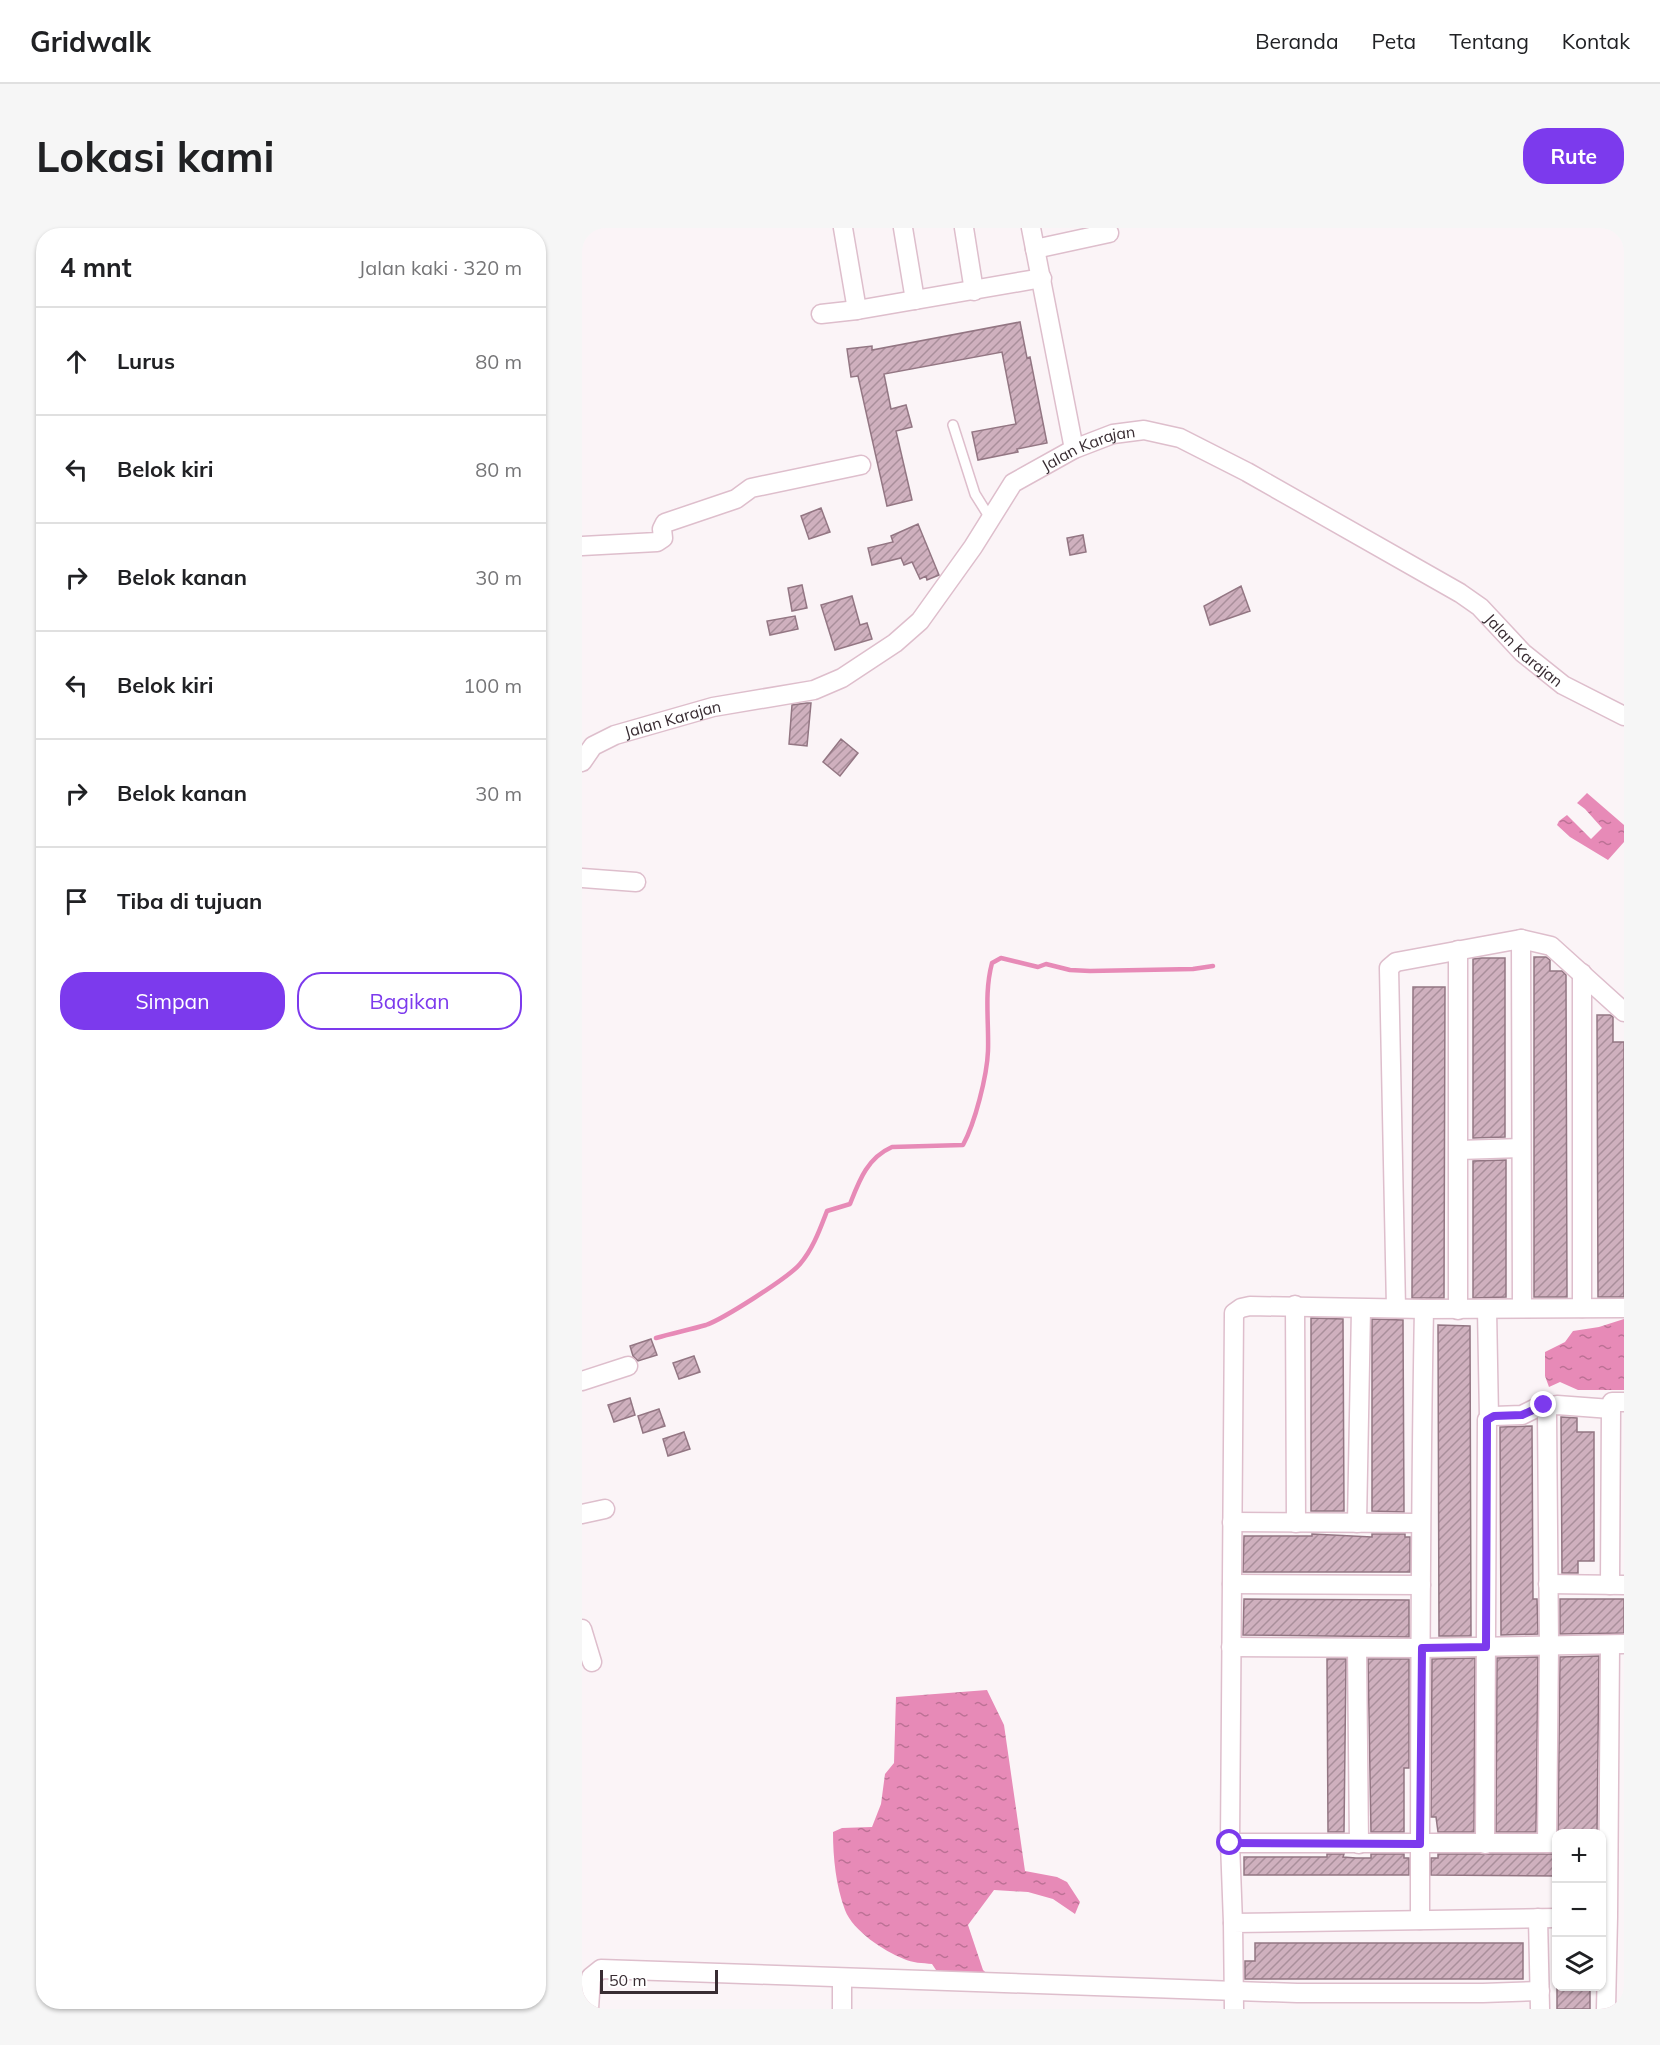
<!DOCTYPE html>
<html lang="id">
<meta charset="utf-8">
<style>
:root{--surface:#fff;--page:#f6f6f6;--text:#202124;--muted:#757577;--line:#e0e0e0;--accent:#7c3aed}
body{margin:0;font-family:Mulish,sans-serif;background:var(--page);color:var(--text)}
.controls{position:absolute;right:18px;bottom:18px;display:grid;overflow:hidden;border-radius:12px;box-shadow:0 2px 4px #0004}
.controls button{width:54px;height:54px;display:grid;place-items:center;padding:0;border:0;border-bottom:2px solid var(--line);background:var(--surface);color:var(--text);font:30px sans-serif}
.scale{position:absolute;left:18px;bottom:15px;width:118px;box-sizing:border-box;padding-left:6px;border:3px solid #382c32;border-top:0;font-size:16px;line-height:21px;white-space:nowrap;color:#382c32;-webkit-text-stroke:4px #fff;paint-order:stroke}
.stop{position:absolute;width:18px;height:18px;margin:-14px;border:4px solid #7c3aed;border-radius:50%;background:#fff}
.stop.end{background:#7c3aed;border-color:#fff;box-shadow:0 2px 6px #0008}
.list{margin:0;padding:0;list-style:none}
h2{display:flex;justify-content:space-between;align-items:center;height:78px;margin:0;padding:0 24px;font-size:26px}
h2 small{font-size:20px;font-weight:400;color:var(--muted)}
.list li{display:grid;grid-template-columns:39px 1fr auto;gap:18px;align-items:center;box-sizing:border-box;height:108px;padding:0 24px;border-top:2px solid var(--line)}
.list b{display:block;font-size:22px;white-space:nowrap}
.list em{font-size:20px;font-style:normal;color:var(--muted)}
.actions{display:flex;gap:12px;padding:18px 24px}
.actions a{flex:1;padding:14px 0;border:2px solid var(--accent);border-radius:24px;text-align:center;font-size:21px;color:var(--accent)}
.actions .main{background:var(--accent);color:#fff}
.icon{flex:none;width:33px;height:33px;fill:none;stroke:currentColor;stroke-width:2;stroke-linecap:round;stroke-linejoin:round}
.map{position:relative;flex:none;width:1042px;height:1781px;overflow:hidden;border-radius:24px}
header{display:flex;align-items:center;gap:36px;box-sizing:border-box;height:84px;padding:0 30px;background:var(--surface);border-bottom:2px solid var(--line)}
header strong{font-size:28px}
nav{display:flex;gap:33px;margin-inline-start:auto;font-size:21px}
.intro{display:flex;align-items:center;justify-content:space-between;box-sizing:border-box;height:144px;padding:0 36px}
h1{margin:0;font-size:42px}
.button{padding:15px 27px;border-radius:24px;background:var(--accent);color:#fff;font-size:21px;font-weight:700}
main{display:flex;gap:36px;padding:0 36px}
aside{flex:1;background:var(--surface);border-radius:24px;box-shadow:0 2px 4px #0004}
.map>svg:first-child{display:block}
.water{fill:url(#water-ripples)}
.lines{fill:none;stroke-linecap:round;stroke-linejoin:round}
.stream{stroke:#e78ab7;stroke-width:4.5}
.building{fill:url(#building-hatch);stroke:#937683;stroke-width:1.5}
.service-casing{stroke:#debecc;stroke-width:12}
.minor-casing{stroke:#debecc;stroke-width:21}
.service{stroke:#fff;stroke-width:9}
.minor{stroke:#fff;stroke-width:18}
.route{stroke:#7c3aed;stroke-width:8}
.labels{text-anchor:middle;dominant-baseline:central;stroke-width:4.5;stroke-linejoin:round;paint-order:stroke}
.street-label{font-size:16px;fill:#382c32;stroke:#fff}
</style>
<header>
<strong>Gridwalk</strong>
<nav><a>Beranda</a><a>Peta</a><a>Tentang</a><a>Kontak</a></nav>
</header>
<div class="intro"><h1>Lokasi kami</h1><a class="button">Rute</a></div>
<main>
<aside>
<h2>4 mnt<small>Jalan kaki · 320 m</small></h2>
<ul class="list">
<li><svg class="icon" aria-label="ahead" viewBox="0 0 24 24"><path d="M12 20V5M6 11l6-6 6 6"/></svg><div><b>Lurus</b></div><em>80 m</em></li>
<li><svg class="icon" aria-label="left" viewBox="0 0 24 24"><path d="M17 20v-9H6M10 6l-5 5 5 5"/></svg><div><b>Belok kiri</b></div><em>80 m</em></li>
<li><svg class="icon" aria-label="right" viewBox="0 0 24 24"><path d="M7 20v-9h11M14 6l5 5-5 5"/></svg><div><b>Belok kanan</b></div><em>30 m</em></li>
<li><svg class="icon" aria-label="left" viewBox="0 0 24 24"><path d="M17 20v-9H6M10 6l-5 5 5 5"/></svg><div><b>Belok kiri</b></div><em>100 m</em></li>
<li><svg class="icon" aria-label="right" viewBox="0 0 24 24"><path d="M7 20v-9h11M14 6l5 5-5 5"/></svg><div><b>Belok kanan</b></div><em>30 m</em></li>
<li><svg class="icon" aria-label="arrive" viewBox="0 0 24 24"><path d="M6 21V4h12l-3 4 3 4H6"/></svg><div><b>Tiba di tujuan</b></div></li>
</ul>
<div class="actions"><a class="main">Simpan</a><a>Bagikan</a></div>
</aside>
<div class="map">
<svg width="1042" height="1781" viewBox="0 0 1042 1781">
<defs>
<pattern id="water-ripples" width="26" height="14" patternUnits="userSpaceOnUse" patternTransform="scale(1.5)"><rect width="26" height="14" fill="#e78ab7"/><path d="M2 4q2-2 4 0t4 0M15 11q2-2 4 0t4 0" fill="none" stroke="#bc7195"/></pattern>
<pattern id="building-hatch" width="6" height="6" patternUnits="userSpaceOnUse" patternTransform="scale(1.5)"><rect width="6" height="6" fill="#cfb0be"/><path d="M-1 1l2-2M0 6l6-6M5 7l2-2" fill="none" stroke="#a98f9b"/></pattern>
</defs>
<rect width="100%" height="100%" fill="#fbf4f7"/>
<path class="water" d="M1005,565l37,32v17l-16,18 -38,-23 -13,-12 2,-4 8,-6 24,24 11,-11 -17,-19 -8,-6z
M1042,1091v71h-46l-18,-8 -11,5 -4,-11v-24l20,-10 8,-11 26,-4z
M405,1462l17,35 21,146 32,6 10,5 13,20 -5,12 -22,-15 -25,-7 -34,-2 -26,35 15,45 11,10 -56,-7 -6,-9c-9,-1 -20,-1 -28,-5 -20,-8 -51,-28 -59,-49 -9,-24 -12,-52 -12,-78l9,-4 30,-1 9,-23 4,-30 9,-11 2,-66z"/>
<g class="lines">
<path class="stream" d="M74,1110c17,-5 33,-8 50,-13 17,-6 82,-47 94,-61 13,-15 20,-35 27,-53l23,-7c9,-23 17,-46 42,-57l71,-2c12,-22 24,-69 25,-94 1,-30 -4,-58 4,-88l9,-5 37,9 8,-3 24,6 20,1 103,-2 20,-3"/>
</g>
<path class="building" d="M438,94l7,36 3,-1 17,86 -30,6 1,3 -40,8 -6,-28 44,-8 -14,-72 -118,22 7,35 15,-4 6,22 -16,4 16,69 -25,6 -29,-130 -7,1 -4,-28 25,-3v4z
M239,280l9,24 -21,7 -8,-23z
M336,296l21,51 -12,5 -1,-4 -6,3 -8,-17 -8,3 -3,-7 -29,7 -4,-17 25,-6 -2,-6z
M501,307l3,17 -16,3 -3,-17z
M220,357l5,23 -15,3 -4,-23z
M659,358l9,25 -40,14 -6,-19z
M270,368l8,29 7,-2 5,16 -37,11 -14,-45z
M213,388l3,13 -28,6 -3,-14z
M225,475h4l-4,43 -18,-2 3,-39z
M259,511l17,14 -18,23 -17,-14z
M952,729h12l4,3v11h12l4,4 1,322h-33z
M900,730h23v179l-32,1v-179z
M831,759h32l-1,311h-32z
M1015,787h13l3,2v25h11v255h-26z
M924,932v137l-33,1v-137z
M729,1090l32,1 1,192h-33z
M790,1091l31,1 1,192 -32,-1z
M856,1097l32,1 1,310h-32z
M69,1111l6,16 -19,6 -5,-5 -3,-10z
M112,1128l6,16 -21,7 -6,-16z
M48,1170l5,17 -21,7 -6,-17z
M77,1181l6,17 -22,7 -5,-17z
M979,1189l16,1v14h17v129h-16v12h-16z
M950,1198l1,173h4l1,35 -37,1 -1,-208z
M102,1204l6,17 -22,7 -5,-17z
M730,1306l60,3v-3h33v3h5v35h-167l1,-36h68z
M662,1371l165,1v37l-166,-2z
M978,1371h64v34l-64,1z
M1017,1428l-2,177h-34l-5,-1 2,-175z
M956,1429l-2,175h-40l1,-174z
M893,1430l-1,174h-36l-2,-15h-5l1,-158z
M745,1431h19l-2,173h-16z
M786,1431h41v109h-5v64h-33z
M745,1626h17l-1,3 13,1h15v-4h33v4h5v17h-165v-18h83z
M856,1626h119v22l-126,-1v-17h7z
M673,1715h268v36h-278v-18h10z
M975,1758h33v23h-33z"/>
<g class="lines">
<g class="service-casing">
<path id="service" d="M371,197l22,69 15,24"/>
</g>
<g class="minor-casing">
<g id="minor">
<path d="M261,0l14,82"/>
<path d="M321,0l12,72"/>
<path d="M382,0l10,63"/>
<path d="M449,0l43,221"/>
<path d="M453,21l74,-16"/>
<path d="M239,86l36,-4 185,-32"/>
<path d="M0,318l75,-4 6,-4 -1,-9 3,-6 71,-24 15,-11 110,-23"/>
<path id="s1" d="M0,534l11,-16 22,-11 98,-28 101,-17 28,-12 53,-35 25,-22 53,-74 40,-64 61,-34 39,-15 31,-4 36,8 67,34 213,121 20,14 43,46 40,32 61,31"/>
<path d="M0,650l54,4"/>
<path d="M939,711l1,369"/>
<path d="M876,722v360"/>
<path d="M1000,745v335"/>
<path d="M877,922l62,-2"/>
<path d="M713,1077l1,218"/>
<path d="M814,1080l-7,-340 7,-6 125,-23 30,7 73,66"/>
<path d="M842,1081l-174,-3 -9,2 -7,5 -4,530h327"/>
<path d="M905,1081l2,109"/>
<path d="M0,1153l46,-15"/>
<path d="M964,1179l11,-2 54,4 1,-7h12"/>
<path d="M0,1286l23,-5"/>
<path d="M650,1294l188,1"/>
<path d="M775,1295l4,-214"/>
<path d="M650,1356l189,1"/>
<path d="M966,1356l76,1"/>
<path d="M1028,1357l1,-176"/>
<path d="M0,1401l10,33"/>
<path d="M649,1419l191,1 202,-4"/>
<path d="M775,1420l2,196"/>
<path d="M648,1615l3,80"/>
<path d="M903,1616l2,-424 7,-4 28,-1 20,-10 4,2 1,6 2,232 -2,198"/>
<path d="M956,1690l2,91"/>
<path d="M838,1692c0,-204 0,-407 4,-611l200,-1"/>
<path d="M7,1781l2,-32 10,-8 696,24h186l57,-2"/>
<path d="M260,1781v-31"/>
<path d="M652,1781l-1,-86 324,-5"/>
<path d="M1024,1781l2,-92 2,-272"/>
</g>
</g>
<use href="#service" class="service"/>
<use href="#minor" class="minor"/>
</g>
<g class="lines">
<path class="route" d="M648,1615l190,1 2,-196 64,-1 1,-227 7,-4 28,-1 22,-10"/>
</g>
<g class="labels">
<g class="street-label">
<text stroke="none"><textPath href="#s1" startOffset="626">Jalan Karajan</textPath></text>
<text stroke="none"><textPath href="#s1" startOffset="1128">Jalan Karajan</textPath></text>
<text stroke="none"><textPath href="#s1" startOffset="104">Jalan Karajan</textPath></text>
</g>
</g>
</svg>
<div class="controls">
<button>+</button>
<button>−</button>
<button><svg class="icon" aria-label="layers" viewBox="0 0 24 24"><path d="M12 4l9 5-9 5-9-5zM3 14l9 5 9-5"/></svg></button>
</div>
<div class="scale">50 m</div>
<div class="stop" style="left:648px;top:1615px"></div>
<div class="stop end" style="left:962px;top:1177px"></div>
</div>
</main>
